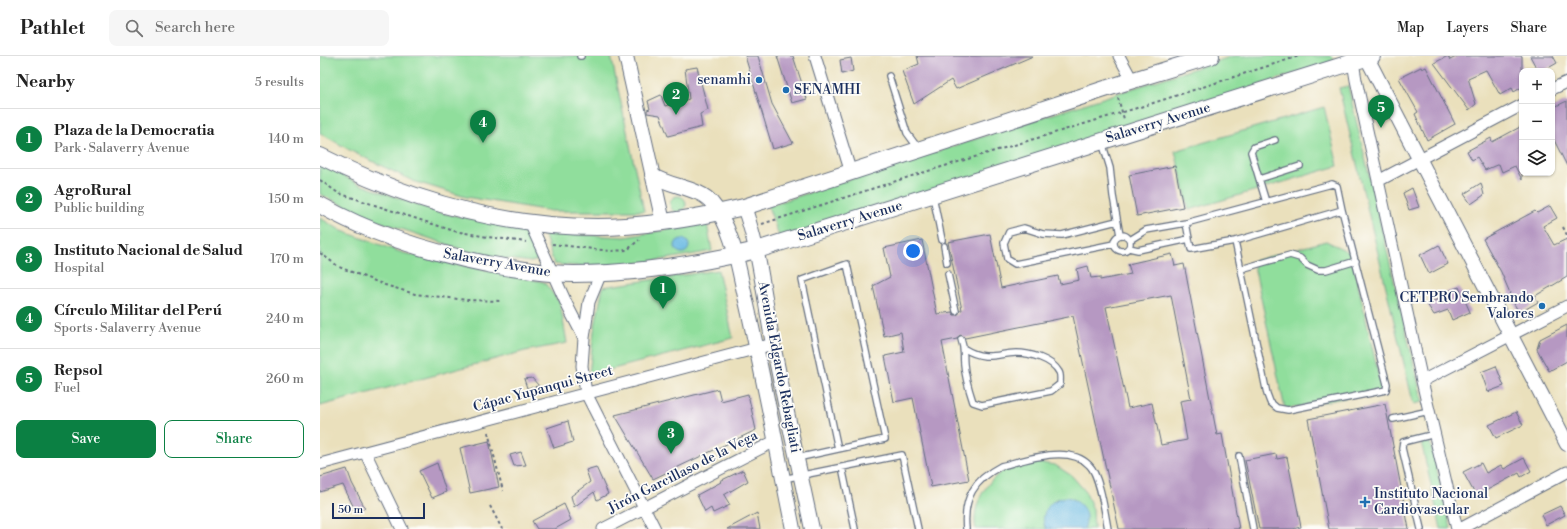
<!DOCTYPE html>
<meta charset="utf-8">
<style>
:root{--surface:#fff;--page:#f6f6f6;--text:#222;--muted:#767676;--line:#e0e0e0;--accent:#0b8043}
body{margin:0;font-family:"Libre Bodoni",serif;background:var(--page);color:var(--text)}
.controls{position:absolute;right:12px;top:12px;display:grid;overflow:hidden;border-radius:8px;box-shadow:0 1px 3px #0004}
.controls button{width:36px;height:36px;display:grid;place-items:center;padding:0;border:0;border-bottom:1px solid var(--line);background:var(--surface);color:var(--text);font:20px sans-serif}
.scale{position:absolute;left:12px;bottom:10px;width:93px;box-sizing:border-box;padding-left:4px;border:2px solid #1b2f5e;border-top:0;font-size:11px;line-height:14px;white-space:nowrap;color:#1b2f5e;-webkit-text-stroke:3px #fdfcf7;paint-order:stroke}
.you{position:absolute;left:593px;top:195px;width:14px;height:14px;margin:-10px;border:3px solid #fff;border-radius:50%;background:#1a73e8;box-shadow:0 0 0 6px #1a73e833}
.badge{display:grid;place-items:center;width:26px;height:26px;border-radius:50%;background:var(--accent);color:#fff;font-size:13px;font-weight:700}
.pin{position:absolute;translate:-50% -33px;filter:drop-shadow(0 1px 2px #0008)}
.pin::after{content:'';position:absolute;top:21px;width:14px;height:12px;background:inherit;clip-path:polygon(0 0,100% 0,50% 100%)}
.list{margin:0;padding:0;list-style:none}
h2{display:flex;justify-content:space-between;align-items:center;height:52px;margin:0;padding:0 16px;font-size:17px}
h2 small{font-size:13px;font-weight:400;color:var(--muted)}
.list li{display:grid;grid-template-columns:26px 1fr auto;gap:12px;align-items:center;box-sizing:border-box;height:60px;padding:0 16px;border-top:1px solid var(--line)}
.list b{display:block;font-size:15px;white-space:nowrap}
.list p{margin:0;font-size:13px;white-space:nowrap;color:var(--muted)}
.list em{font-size:13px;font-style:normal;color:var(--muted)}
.actions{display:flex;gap:8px;padding:12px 16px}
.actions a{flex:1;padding:9px 0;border:1px solid var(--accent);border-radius:8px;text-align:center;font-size:14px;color:var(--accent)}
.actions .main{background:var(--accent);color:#fff}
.icon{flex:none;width:22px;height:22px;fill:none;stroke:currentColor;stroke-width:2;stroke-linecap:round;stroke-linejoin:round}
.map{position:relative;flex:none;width:1247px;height:473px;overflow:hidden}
header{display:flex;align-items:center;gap:24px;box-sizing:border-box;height:56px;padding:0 20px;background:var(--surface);border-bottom:1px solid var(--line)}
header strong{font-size:19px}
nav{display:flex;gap:22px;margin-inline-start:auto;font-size:14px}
.search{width:280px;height:36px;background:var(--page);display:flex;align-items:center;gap:10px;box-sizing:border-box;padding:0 14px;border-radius:8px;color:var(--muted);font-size:15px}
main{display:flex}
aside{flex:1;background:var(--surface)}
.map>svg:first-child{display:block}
.green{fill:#90de9c;stroke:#56867d}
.water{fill:#67b9e3;stroke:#4174a0}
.building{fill:#b698c2;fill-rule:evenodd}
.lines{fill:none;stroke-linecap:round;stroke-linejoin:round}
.service-casing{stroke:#636d7f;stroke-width:8}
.minor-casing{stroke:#636d7f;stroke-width:13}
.tertiary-casing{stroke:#636d7f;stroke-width:16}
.secondary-casing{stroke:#636d7f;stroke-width:18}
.path{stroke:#636d7f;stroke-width:2;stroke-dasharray:3 3;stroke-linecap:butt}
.service{stroke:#fff;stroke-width:5.5}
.minor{stroke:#fff;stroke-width:11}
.tertiary{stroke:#fff;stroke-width:14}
.secondary{stroke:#fff;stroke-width:16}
.poi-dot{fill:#1f6fb2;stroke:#fdfcf7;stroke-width:1.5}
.labels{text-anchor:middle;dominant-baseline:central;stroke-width:3.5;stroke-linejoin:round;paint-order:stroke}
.poi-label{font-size:14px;fill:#1b2f5e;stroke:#fdfcf7;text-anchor:end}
.street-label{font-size:14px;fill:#1b2f5e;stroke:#fdfcf7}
</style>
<header>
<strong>Pathlet</strong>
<div class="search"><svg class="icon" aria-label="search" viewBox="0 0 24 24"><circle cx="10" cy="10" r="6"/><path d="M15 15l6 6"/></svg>Search here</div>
<nav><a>Map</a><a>Layers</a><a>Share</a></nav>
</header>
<main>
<aside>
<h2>Nearby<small>5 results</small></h2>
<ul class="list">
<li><span class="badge">1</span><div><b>Plaza de la Democratia</b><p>Park · Salaverry Avenue</p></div><em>140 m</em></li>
<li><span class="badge">2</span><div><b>AgroRural</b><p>Public building</p></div><em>150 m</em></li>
<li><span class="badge">3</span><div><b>Instituto Nacional de Salud</b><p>Hospital</p></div><em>170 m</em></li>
<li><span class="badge">4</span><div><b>Círculo Militar del Perú</b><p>Sports · Salaverry Avenue</p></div><em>240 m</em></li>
<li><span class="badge">5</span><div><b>Repsol</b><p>Fuel</p></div><em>260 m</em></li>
</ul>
<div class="actions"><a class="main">Save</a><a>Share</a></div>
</aside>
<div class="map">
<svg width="1247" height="473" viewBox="0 0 1247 473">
<rect width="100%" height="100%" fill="#fdfcf7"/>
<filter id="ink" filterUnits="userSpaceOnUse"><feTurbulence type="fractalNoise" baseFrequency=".025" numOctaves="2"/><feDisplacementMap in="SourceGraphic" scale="8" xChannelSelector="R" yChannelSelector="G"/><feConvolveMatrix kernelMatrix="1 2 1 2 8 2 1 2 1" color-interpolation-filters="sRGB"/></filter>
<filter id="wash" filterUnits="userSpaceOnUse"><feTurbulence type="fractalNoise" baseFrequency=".012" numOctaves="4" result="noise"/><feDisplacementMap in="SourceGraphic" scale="16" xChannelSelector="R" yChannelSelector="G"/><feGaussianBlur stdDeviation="0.9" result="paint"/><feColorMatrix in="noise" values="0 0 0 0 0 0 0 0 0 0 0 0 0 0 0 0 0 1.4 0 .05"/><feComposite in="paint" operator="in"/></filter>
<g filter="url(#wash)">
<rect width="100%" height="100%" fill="#eae0bc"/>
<path class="green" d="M0,0h291l33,155h-93l-85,-14 -53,-16 -60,-29 -33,-19z
M913,0h98l3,5 -554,178 -12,-33z
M1028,30l74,313 1,3 -9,2 -1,-2 -74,-314z
M1004,51l14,59 -149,44 -14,-59z
M0,106l36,21 85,30 83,15 14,32 -7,2 -52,-7 -107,-36 -52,-25z
M350 148a8 8 0 1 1 16 0a8 8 0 1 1-16 0Z
M0,162l22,13 61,22 141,29 16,21 7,40 -42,8 -205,55z
M387,167l5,28c-50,9 -107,20 -158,13l-10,-31 81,4z
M1006,185l25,12 31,138 -97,18 -32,-148z
M398,214l15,68 -144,37 5,-44 9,-44z
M1109,382l22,90 -1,1h-9l-20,-88z
M715,406l20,3 17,11 13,15 8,18 1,20h-10c2,-6 1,-9 -1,-15 -5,-16 -13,-20 -29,-14l-10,25 2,4h-70c-6,-26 15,-57 40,-64 6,-2 13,-2 19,-3z"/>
<path class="water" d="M355 190a7 7 0 1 1 14 0a7 7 0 1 1-14 0Z
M747,441c16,5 23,17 17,32h-38c-8,-17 5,-31 21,-32z"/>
<g id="blocks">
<path class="building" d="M425,0h13l14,48 21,39 -20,6z
M457,0h16l14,43 -15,4z
M597,0h116l-77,33 -5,-9 -37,24 -12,-33 17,-7z
M1128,0l2,4 8,-4h64v31l-8,5 -2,-4 -12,7 -14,-25 -18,8 8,26 -7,6 -35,-47z
M1210,0h23l4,7 -14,8h-5z
M531,2l2,13 -11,3 -2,-14z
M377,11l11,43 -8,4 2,13 -34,9 -8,-21 -13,-2v-3l3,-1 -2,-8 13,-6 4,11 24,-7 -4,-30z
M1101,11l1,2 4,-2 29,57 -28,16 -12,-26 3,-2 -19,-34z
M1247,45v65l-15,-30v-28z
M1202,70v54l-7,-14 -13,6 -3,-8 -14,6 -8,-13 -5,3 -5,-9 24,-13 1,4z
M855,110l8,41 -46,9 -8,-41z
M1161,127l3,12 -13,9 -7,-10z
M1092,132l7,19 -10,3 -6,-17z
M1230,150l7,12 -14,8 11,19 13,-6v38l-32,19 3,6 -19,11 -10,-19 1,-1 -9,-21 -18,-33 52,-28 2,2z
M670,178l11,54 57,-12 2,8 19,-4 -2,-11 11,-3 3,12 9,-1v3l31,-6 -3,-10 44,-10 3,12 9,-2 33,171 5,-1 17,95h-120l-46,-213 -108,22 -5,-3 -3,4 -15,3 27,138 -38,7 -18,-89 -19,4 -9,-46 19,-4 -3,-20 -17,4 -11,-50 17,-9 -6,-29 38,-8 15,74 15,-2 2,3h3l3,-5h2l-14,-68zM851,239l20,104 -11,2 7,39 -26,5 -9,-42 -24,5 -22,-101z
M1119,189l9,19 -19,10 -9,-19z
M1139,231l11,25 -18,8 -4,-10 -14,5 -7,-11 16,-7 -1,-3z
M1247,269v36l-18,10 -12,-22 3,-10z
M1176,310l8,20 -16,6 -7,-20z
M212,322l7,8 -12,2 -3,-9z
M398,333l3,12 27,-7 8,36 -103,49 -38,-64z
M1065,348l24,125h-80l-21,-110z
M1196,356l7,13 -27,13 -7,-13z
M248,365l5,21 -19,6 -7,-20z
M169,385l10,46 -29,6 -10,-45z
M201,396l5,13 -12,1 -4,-11z
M956,398l1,5 10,-2 14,70 -8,2h-34l-14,-69z
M1204,402l7,13 -10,6 -2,-4 -43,23 -13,-24 18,-9 5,10 15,-8 3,4z
M117,407l9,29 -14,6 -13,-27z
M276,411l12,27 -11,6 -3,-8 -20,15 -3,-11 19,-14 -4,-12z
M27,413l5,14 13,25 -9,4 -13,-27 -23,7v-15z
M423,414l5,11 -24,14 6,10 -17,8 -2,-5 -6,4 -8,-17 24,-13 -1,-1z
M244,448l7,16 -16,9h-18l-5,-8z
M1240,450l5,9 -19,10 -5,-10z
M437,457l3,16h-33z"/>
</g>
</g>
<g filter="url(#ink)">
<use href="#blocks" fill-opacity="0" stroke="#636d7f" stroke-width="1"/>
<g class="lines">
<g class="service-casing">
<path id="service" d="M260,0h1
M569,20l18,57 11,15
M782,86l8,26 3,28 7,39
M939,123l41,-13
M613,140l9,44
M946,146l-15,-50 3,-5 21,-7
M794 187a8 8 0 1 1 16 0a8 8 0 1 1-16 0Z
M810,184l16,-10 40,-7 146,-39 5,2 5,24 -107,31 -44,8 -5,-26
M915,185l32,153 3,8 7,6 11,2 98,-20 1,-6 -45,-174
M794,188l-99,20 -8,-5 -3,-16 5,-11 15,-4 19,6 19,1 55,-14
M624,190l3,17
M809,192l9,2 51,-11
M527,208l38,175 -47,10 -36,-169z
M921,213l49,-14 10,3 7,7 11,5h8l30,-9
M628,218l8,37
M641,283c4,11 2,14 3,25 1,13 5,26 9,38l9,3 69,-14 9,-7c0,-4 1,-9 -1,-12 -7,-13 -29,-19 -43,-19 -11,0 -21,4 -31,3 -8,-1 -14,-3 -20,-7
M1073,363l36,-8
M919,400l14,73
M477,402l41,-9
M522,411l13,62
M463,423l119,-24 16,74
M646,473c-3,-31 8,-49 35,-63 24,-6 68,-22 88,-1 11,10 16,49 19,64
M1101,473l-19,-81 1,-6 32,-8"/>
</g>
<g class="minor-casing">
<path id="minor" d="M495,0l36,117
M799,0l13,24
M1032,0l4,24 66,301 35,148
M1232,33l15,-7
M1058,125l144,-76
M210,167l38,84 16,31
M281,217l-12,29 -5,36 -2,28 4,27 69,136
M1102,325l145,-75
M45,396l37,77
M0,408l453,-120
M283,473l172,-88
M1140,473l107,-57"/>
</g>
<g class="tertiary-casing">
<path id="tertiary" d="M306,0l37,166
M1046,0l201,388
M332,119c17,12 48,12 60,28 22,25 27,70 35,102 17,75 31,149 46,224
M424,151c16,44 20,91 29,137 12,62 26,123 39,185"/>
</g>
<g class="secondary-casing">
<path id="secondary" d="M0,100c86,43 180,71 277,71 50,0 99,-9 147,-20l370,-121 97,-30
M0,149c51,29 109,47 167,59 29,5 58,10 87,10 61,0 123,-10 183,-24l615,-194"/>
</g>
<path class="path" d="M798,42l6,21
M0,124l18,13 116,38 34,6 38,5
M442,168l153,-49 235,-71 149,-48
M1243,171l4,8
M232,188l58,7 17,-1 12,-10
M0,197l19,14 46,18 30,9 52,6 35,1
M168,376l15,59
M170,450l12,23"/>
<use href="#service" class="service"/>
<use href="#minor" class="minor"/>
<use href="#tertiary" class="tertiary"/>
<use href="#secondary" class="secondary"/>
</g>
</g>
<g class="poi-dot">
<circle cx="439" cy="24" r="4"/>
<circle cx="466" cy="34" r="4"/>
<circle cx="1222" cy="250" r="4"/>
<path d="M1043 440h4v4h4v4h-4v4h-4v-4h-4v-4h4z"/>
</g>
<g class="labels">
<g class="poi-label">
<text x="431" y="24">senamhi</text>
<text x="474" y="34" text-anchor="start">SENAMHI</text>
<text x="1214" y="242">CETPRO Sembrando<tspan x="1214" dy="16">Valores</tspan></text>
<text x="1054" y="438" text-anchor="start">Instituto Nacional<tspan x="1054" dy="16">Cardiovascular</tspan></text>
</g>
<g class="street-label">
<text transform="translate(838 67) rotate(-17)">Salaverry Avenue</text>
<text transform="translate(530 165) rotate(-17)">Salaverry Avenue</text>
<text transform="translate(177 207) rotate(10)">Salaverry Avenue</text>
<text transform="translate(459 311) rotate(79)">Avenida Edgardo Rebagliati</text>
<text transform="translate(223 333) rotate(-15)">Cápac Yupanqui Street</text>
<text transform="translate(363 416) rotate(-27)">Jirón Garcillaso de la Vega</text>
</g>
</g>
</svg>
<div class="controls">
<button>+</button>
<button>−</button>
<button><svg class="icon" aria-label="layers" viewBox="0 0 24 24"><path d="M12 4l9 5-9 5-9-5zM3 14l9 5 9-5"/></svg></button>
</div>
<div class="scale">50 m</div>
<div class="you"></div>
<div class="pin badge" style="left:343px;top:253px">1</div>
<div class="pin badge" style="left:356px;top:59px">2</div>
<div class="pin badge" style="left:351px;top:398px">3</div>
<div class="pin badge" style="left:163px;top:87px">4</div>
<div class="pin badge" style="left:1061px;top:72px">5</div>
</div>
</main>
